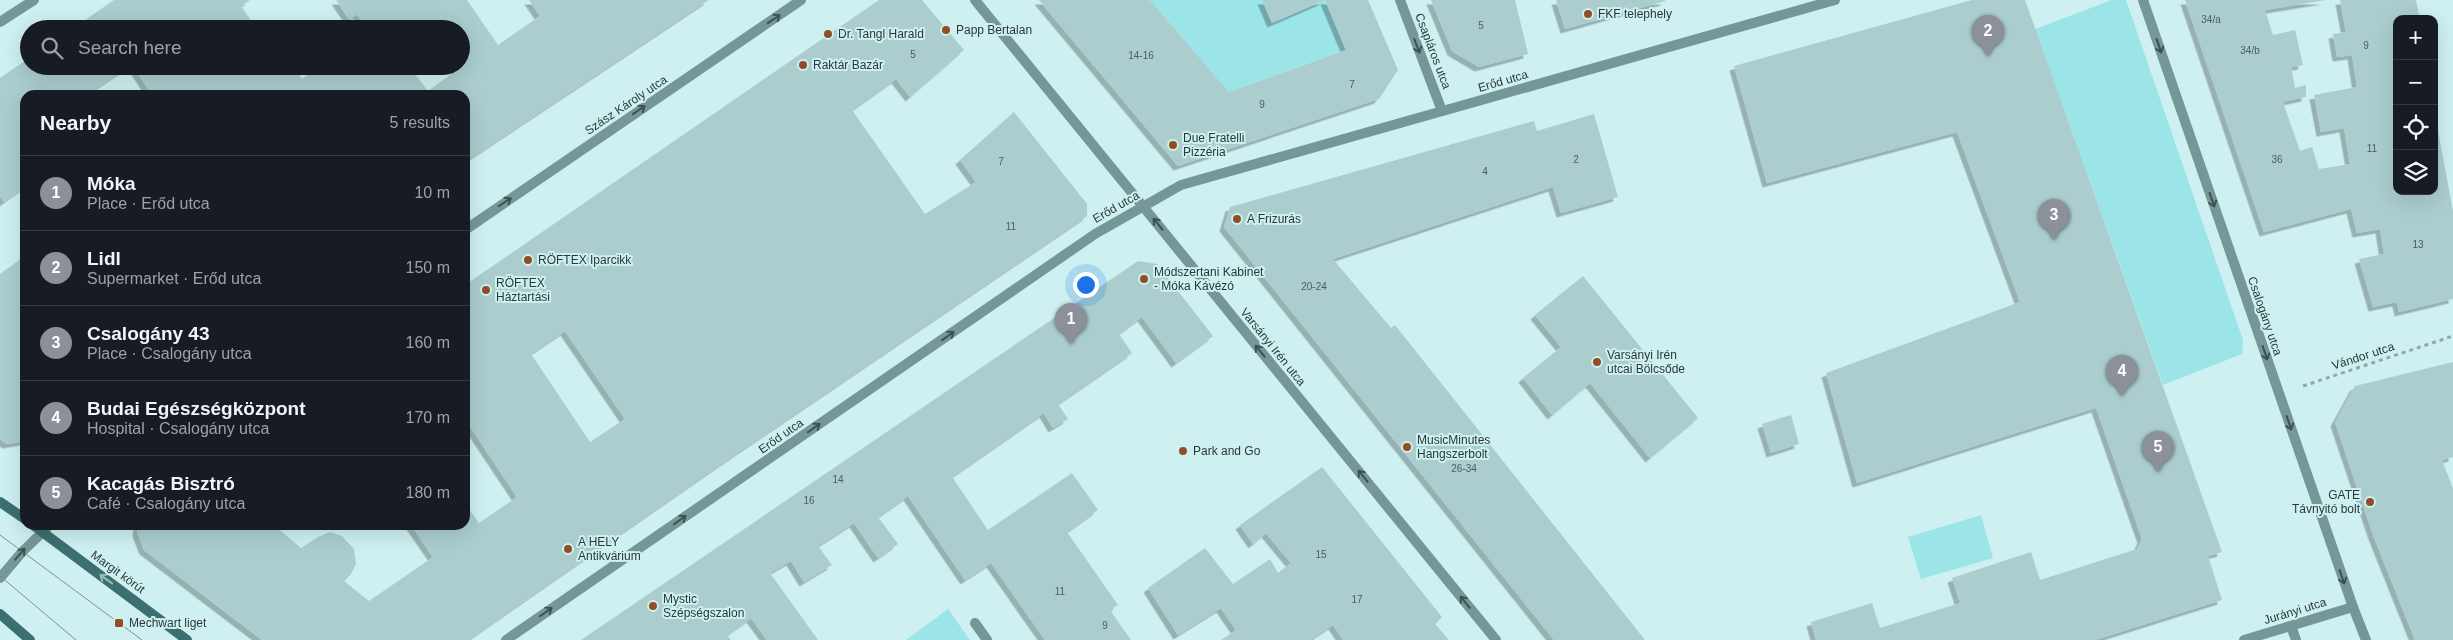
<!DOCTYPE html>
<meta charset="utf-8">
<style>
:root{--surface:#171b24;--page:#242831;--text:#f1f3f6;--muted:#9ea1a6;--line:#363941;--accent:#8c9099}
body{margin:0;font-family:Arial,sans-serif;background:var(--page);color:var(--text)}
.controls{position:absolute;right:15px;top:15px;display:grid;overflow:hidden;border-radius:10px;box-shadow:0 5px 20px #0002}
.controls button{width:45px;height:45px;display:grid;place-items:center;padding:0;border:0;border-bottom:1px solid var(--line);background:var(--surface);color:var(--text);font:25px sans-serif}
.you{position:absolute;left:1085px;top:284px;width:18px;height:18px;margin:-12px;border:4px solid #fff;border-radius:50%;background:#1a73e8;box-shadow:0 0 0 8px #1a73e833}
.badge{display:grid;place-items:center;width:32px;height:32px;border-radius:50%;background:var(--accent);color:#fff;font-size:16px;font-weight:700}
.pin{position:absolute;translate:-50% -41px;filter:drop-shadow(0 1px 2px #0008)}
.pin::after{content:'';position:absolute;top:26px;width:18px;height:15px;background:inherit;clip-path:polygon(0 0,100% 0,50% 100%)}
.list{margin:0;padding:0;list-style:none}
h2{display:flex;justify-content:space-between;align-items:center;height:65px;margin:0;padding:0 20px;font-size:21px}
h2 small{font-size:16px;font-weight:400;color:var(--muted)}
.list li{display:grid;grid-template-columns:32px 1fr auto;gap:15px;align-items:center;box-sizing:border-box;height:75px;padding:0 20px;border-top:1px solid var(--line)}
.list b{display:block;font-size:19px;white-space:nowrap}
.list p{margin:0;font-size:16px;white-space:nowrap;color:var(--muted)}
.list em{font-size:16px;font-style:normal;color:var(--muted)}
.icon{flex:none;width:28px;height:28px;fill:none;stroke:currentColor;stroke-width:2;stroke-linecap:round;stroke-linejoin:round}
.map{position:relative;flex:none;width:2453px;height:640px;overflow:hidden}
.search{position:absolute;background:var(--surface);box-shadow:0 5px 20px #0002;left:20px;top:20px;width:450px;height:55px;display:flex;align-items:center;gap:12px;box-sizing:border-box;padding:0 18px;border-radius:28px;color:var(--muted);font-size:19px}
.panel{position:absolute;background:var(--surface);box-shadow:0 5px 20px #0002;left:20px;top:90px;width:450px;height:440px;border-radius:15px}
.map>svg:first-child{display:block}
.green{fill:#9be5e8}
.building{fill:#abcdce;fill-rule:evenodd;filter:url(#shadow)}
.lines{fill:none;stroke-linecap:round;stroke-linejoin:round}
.path{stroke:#90aaab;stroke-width:3;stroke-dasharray:4 4;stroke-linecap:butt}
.service{stroke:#769798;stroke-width:10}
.minor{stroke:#769798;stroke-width:10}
.tertiary{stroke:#769798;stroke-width:10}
.secondary{stroke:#3b6f71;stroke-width:10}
.tram{stroke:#7a9192;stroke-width:1}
.oneway{stroke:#3e5051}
.oneway2{stroke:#93bcbe}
.poi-dot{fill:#924d24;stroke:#cef0f1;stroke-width:2}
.labels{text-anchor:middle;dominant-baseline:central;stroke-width:4;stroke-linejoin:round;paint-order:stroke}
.number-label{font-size:10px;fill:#4b5d5e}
.poi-label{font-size:12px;fill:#2b3839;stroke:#cef0f1;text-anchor:start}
.street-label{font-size:12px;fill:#2b3839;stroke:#cef0f1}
</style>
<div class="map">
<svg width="2453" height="640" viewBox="0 0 2453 640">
<defs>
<filter id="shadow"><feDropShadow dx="-4.5" dy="4.5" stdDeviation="0" flood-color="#0004"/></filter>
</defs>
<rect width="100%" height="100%" fill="#cef0f1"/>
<path class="green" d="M1150,0h112l10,23 53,-23 21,50 -117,42z
M2112,0h14l117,340 -1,14 -79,31 -128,-356z
M1981,515l12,43 -72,21 -13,-42z
M948,609l22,31h-64z"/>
<path class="building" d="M114,0h136l-9,6 16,23h-185z
M336,0h131l31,45 42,-29 -11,-16h180l-244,162v-67h-313l-19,-29h149l5,7 8,-6 7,12 17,-13h90l19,25 34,-25 -1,-37h-26l-8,-10 -13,10h-47l-10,-15 -8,5z
M879,0h43l42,50 -54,47 -14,-18 -44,31 73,104 51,-32 -16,-22 54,-48 73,92v12l-370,251 -249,173h-206l-118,-90 -7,-18 1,-7h141l-3,2 25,21 17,-11 12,-5 12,4 12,13 2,15 -5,10 -7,7 25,20 64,-44 -22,-32h54v-22l14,20 38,-26 -52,-78v-134zM565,331l60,88 -35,23 -59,-88z
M1039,0h111l79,92 117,-42 -21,-50 -53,23 -10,-23h106l30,70 -19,29 -201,67z
M1431,0h84l13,54 -49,13 -27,-16z
M1556,0h109v1l-100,28z
M1972,0h53l197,552 -14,4 14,44 -127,40h-279l-5,-18 61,-19 8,25 80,-25 -8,-25 79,-26 9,28 97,-31 5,-10 -46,-131 -239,75 -31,-110 194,-71 -63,-170 -190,51 -33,-117z
M2185,0h141l-61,10 8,25 22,-5 8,35 -12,2 4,21 11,-3v12l-23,5 17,49 12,-4 7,22 31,-5 -6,-36 -23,4 -7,-37 43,-8 -5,-32 -15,2 -4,-23 13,-2 -6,-32h76l4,19h-23v172h37l1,-77 18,97v88l-54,13 -2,-10 -24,5 -14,-48 25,-5 -4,-25 -23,4 -6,-24 -87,23z
M29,58v8h101l-44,29h-61v92l-21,15 -4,-6v-118z
M1594,114l24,83 -57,16 -8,-26 -220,72 58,69 4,-3 250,315h-91l-330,-413 6,-20 304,-86 3,10z
M25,256v185l-18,3 -7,-5v-165z
M1138,261l19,3 56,72 -37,27 -34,-46 -23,17 13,19 -74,51 10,15 -15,9 -9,-15 -92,64 36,53 84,-57 26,37 -31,22 51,73 -8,5 21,30h-86l-54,-77 -26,17 -57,-84 -30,21 20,27 -20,14 -24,-35 -36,23 14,19 -28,17 -13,-21 -21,12 48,67h-51l-16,-22 -24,17 4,5h-150z
M1583,276l115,142 -48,40 -60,-75 -38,32 -29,-37 38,-31 -26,-32z
M2453,362v95l-11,3 11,29v151h-38l-42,-105 -38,-113 20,-36z
M1791,415l8,29 -28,9 -9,-29z
M1322,467l120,150 -7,7 14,16h-106l-10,-15 -23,15h-89l15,-10 -15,-22 -43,27 -30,-47 57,-40 28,36 37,-25 8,14 13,-10 -25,-30 -13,11 -13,-19z"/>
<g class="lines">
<path class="path" d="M2303,386l150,-50"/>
<path class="service" d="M2291,626l5,14"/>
<path class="minor" d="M975,0l521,640
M1400,0l42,111
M0,22l34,-22
M465,230l336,-230
M0,578l23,-27 27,-26
M975,623l12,17
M506,640l589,-406 86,-49 654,-185
M2244,640l109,-33"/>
<path class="tertiary" d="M2143,0l210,607 13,33"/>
<path class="secondary" d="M0,502l25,17
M33,525l154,115
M0,614l30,26"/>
<path class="tram" d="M0,535l142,105
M0,576l76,64"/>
</g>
<defs><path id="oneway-shaft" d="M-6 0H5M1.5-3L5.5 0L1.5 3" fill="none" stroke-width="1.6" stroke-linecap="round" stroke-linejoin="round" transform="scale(1.25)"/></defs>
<g class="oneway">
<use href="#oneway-shaft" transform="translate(774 19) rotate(-34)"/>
<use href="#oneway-shaft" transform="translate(1417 46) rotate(69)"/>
<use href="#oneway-shaft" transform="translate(2159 46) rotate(71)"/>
<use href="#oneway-shaft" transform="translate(639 110) rotate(-34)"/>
<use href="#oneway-shaft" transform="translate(2212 200) rotate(71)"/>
<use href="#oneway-shaft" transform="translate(505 202) rotate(-34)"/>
<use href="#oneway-shaft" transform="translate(1158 224) rotate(-129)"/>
<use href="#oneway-shaft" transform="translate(948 336) rotate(-35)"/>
<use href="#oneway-shaft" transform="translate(1260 351) rotate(-129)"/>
<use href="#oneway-shaft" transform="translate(2265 353) rotate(71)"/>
<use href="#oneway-shaft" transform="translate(2289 423) rotate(71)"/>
<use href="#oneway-shaft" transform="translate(814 428) rotate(-35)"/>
<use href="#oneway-shaft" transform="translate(1363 476) rotate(-129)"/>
<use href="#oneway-shaft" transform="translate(680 520) rotate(-35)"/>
<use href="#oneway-shaft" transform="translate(20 554) rotate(-49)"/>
<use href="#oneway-shaft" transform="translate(2342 577) rotate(71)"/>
<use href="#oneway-shaft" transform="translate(1465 602) rotate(-129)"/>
<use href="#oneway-shaft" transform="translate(546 612) rotate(-35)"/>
</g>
<use class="oneway2" href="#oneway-shaft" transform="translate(106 579) rotate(-144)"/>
<g class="poi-dot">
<circle cx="1588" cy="14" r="5"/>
<circle cx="946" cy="30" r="5"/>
<circle cx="828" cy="34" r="5"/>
<circle cx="803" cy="65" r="5"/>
<circle cx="1173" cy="145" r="5"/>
<circle cx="1237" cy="219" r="5"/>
<circle cx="528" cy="260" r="5"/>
<circle cx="1144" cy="279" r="5"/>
<circle cx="486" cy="290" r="5"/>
<circle cx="1597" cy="362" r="5"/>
<circle cx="1407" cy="447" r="5"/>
<circle cx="1183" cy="451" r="5"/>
<circle cx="2370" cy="502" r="5"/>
<circle cx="568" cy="549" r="5"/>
<circle cx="653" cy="606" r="5"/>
<rect x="114" y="618" width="10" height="10" rx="2.5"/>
</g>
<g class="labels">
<g class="number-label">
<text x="2211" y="19">34/a</text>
<text x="1481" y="25">5</text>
<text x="2366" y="45">9</text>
<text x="2250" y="50">34/b</text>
<text x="913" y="54">5</text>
<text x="1141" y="55">14-16</text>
<text x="1352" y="84">7</text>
<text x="1262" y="104">9</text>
<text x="2372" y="148">11</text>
<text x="1576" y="159">2</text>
<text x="2277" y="159">36</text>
<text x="1001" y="161">7</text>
<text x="1485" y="171">4</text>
<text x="1011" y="226">11</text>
<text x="2418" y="244">13</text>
<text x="1314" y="286">20-24</text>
<text x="1464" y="468">26-34</text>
<text x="838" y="479">14</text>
<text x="809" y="500">16</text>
<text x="1321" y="554">15</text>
<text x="1060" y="591">11</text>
<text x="1357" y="599">17</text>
<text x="1105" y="625">9</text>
</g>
<g class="poi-label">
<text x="1598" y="14">FKF telephely</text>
<text x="956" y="30">Papp Bertalan</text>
<text x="838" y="34">Dr. Tangl Harald</text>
<text x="813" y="65">Raktár Bazár</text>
<text x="1183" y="138">Due Fratelli<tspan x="1183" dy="14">Pizzéria</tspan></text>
<text x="1247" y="219">A Frizurás</text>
<text x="538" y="260">RÖFTEX Iparcikk</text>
<text x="1154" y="272">Módszertani Kabinet<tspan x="1154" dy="14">- Móka Kávézó</tspan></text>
<text x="496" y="283">RÖFTEX<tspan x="496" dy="14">Háztartási</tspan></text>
<text x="1607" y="355">Varsányi Irén<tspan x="1607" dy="14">utcai Bölcsőde</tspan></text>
<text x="1417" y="440">MusicMinutes<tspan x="1417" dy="14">Hangszerbolt</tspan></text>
<text x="1193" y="451">Park and Go</text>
<text x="2360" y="495" text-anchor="end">GATE<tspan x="2360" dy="14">Távnyitó bolt</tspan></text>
<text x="578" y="542">A HELY<tspan x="578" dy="14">Antikvárium</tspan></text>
<text x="663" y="599">Mystic<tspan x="663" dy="14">Szépségszalon</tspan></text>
<text x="129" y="623">Mechwart liget</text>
</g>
<g class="street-label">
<text transform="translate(1433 51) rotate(69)">Csapláros utca</text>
<text transform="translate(1503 81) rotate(-16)">Erőd utca</text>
<text transform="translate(626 105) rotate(-34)">Szász Károly utca</text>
<text transform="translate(1116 207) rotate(-30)">Erőd utca</text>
<text transform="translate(2265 316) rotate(71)">Csalogány utca</text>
<text transform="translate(1273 347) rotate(51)">Varsányi Irén utca</text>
<text transform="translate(2363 356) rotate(-18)">Vándor utca</text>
<text transform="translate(781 436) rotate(-35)">Erőd utca</text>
<text transform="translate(118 572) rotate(36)">Margit körút</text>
<text transform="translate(2295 611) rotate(-17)">Jurányi utca</text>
</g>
</g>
</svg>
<div class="controls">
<button>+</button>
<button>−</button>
<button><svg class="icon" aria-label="locate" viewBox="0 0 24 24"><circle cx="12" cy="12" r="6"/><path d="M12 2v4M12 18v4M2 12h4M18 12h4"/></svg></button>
<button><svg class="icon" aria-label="layers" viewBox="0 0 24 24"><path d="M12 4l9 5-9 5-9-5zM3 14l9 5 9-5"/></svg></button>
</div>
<div class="you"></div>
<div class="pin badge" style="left:1071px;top:344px">1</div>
<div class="pin badge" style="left:1988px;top:56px">2</div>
<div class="pin badge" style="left:2054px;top:240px">3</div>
<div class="pin badge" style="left:2122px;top:396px">4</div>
<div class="pin badge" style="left:2158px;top:472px">5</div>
<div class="search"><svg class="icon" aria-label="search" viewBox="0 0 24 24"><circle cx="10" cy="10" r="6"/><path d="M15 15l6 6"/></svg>Search here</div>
<section class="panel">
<h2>Nearby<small>5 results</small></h2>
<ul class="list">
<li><span class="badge">1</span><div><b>Móka</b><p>Place · Erőd utca</p></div><em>10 m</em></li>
<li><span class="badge">2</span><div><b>Lidl</b><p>Supermarket · Erőd utca</p></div><em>150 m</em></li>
<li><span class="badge">3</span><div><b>Csalogány 43</b><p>Place · Csalogány utca</p></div><em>160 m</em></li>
<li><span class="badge">4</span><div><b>Budai Egészségközpont</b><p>Hospital · Csalogány utca</p></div><em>170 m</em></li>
<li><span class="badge">5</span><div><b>Kacagás Bisztró</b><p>Café · Csalogány utca</p></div><em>180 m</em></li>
</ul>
</section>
</div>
